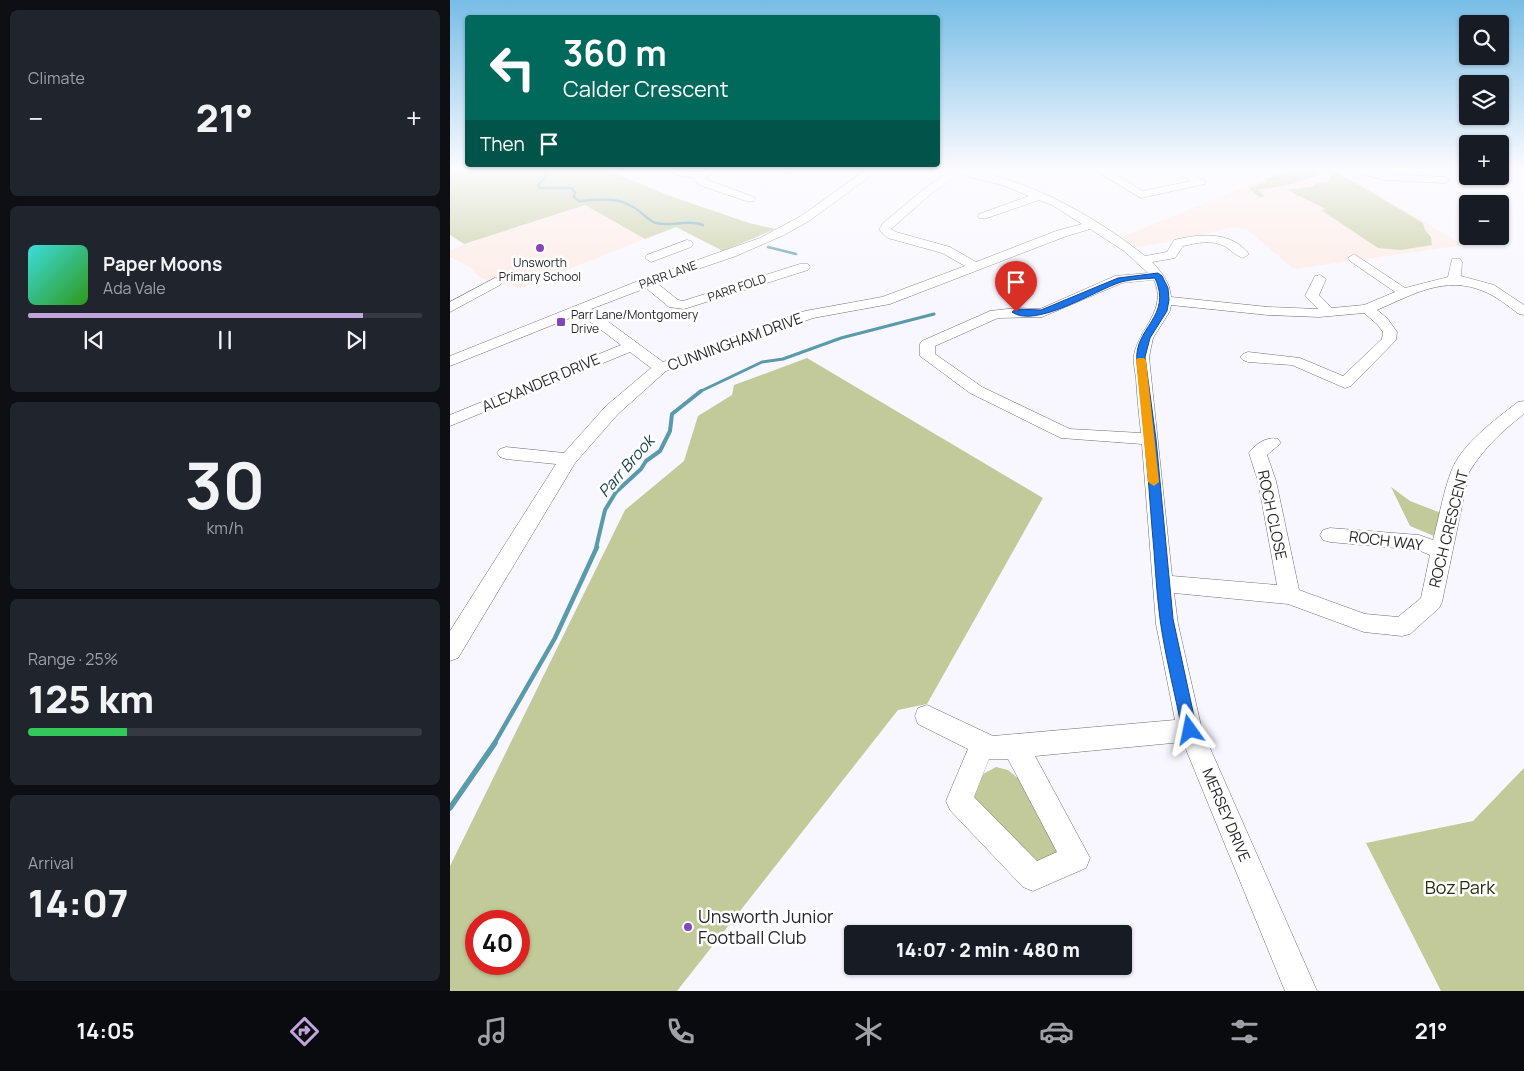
<!DOCTYPE html>
<meta charset="utf-8">
<style>
body{margin:0;font-family:Manrope,sans-serif;background:#20242c;color:#f1f3f6;height:100vh;display:flex;flex-direction:column;font-size:19px;white-space:nowrap}
*{box-sizing:border-box;margin:0}
p{font-size:16px;color:#9ea1a6}
.icon{flex:none;width:28px;height:28px;fill:none;stroke:currentColor;stroke-width:2;stroke-linecap:round;stroke-linejoin:round}
.map{position:relative;flex:1;overflow:hidden}
.drawer{display:flex;flex-direction:column;gap:10px;padding:10px;background:#0d0f14;width:450px}
.drawer>*{flex:none}
.hud{position:absolute;left:15px;top:15px;width:475px;height:152px;border-radius:5px;box-shadow:0 1px 4px #0004;background:#00695c;color:#fff;overflow:hidden}
.controls{position:absolute;left:1009px;top:15px;display:grid;gap:10px}
.controls a{display:grid;place-items:center;width:50px;height:50px;border-radius:5px;background:#171b24;box-shadow:0 1px 4px #0004;font-size:25px}
.speed{position:absolute;left:15px;top:910px;display:flex;gap:10px;font-size:25px;font-weight:700;text-align:center}
.speed>*{display:grid;place-content:center;width:65px;height:65px;border-radius:50%;background:#171b24;box-shadow:0 1px 4px #0004;line-height:1}
.speed .limit{border:8px solid #d22;background:#fff;color:#111}
.pin{position:absolute;display:grid;place-items:center;width:42px;height:42px;color:#fff;margin:-51px -21px;border-radius:50% 50% 50% 0;rotate:-45deg;box-shadow:0 0 5px #0007}
.pin .icon{rotate:45deg}
.me{position:absolute;width:55px;margin:-28px;rotate:348deg;stroke-linejoin:round;filter:drop-shadow(0 0 4px #0008)}
.turn{display:flex;align-items:center;gap:18px;height:105px;padding:0 15px;font-size:22px}
.turn .icon{width:65px;height:65px;stroke-width:2.5}
.turn b{display:block;font-size:35px;line-height:42px}
.then{display:flex;align-items:center;height:48px;padding:0 15px;background:#0003;gap:10px;font-size:19px}
.big{font-size:38px;font-weight:800;line-height:1.1}
.drawer .widget{flex:1;display:flex;flex-direction:column;justify-content:center;gap:8px;min-width:0;padding:0 18px;border-radius:8px;background:#20242c}
.drawer .dial{align-items:center;gap:0}
.dial b{font-size:65px;line-height:1}
.song{display:flex;align-items:center;gap:15px}
.cover{width:60px;height:60px;border-radius:8px;background:linear-gradient(135deg,hsl(180 70% 55%),hsl(110 70% 35%))}
.played{height:5px;border-radius:2px;background:linear-gradient(90deg,#c0a5dc 85%,#363941 85%)}
.keys{display:flex;justify-content:space-around;direction:ltr}
.heat{display:flex;justify-content:space-between;align-items:center;font-size:28px;direction:ltr}
.charge{height:8px;border-radius:4px;background:linear-gradient(90deg,#34c759 25%,#363941 0)}
.trip{position:absolute;left:394px;top:925px;width:288px;height:50px;border-radius:5px;background:#171b24;box-shadow:0 1px 4px #0004;font-weight:800;line-height:50px;text-align:center}
.dock{display:flex;height:80px;justify-content:space-around;align-items:center;background:#090b0e;color:#9ea1a6}
.dock .icon{width:35px;height:35px}
.dock .on{color:#c0a5dc}
.dock b{font-size:22px;color:#f1f3f6}
main{display:flex;flex:1;min-height:0}
.map>svg:first-child{display:block}
</style>
<main>
<section class="drawer">
<div class="widget"><p>Climate</p>
<div class="heat"><a>−</a><b class="big">21°</b><a>+</a></div>
</div>
<div class="widget">
<div class="song"><i class="cover"></i><div><b>Paper Moons</b><p>Ada Vale</p></div></div>
<div class="played"></div>
<div class="keys"><svg class="icon" aria-label="previous" viewBox="0 0 24 24"><path d="M18 5L8 12l10 7zM5 5v14"/></svg><svg class="icon" aria-label="pause" viewBox="0 0 24 24"><path d="M8 5v14M16 5v14"/></svg><svg class="icon" aria-label="next" viewBox="0 0 24 24"><path d="M6 5l10 7-10 7zM19 5v14"/></svg></div>
</div>
<div class="widget dial"><b>30</b><p>km/h</p></div>
<div class="widget"><p>Range · 25%</p><b class="big">125 km</b><div class="charge"></div></div>
<div class="widget"><p>Arrival</p><b class="big">14:07</b></div>
</section>
<div class="map">
<svg width="1074" height="991" viewBox="0 0 1074 991">
<rect width="100%" height="100%" fill="#f8f7ff"/>
<g fill="#feeae2">
<path d="M838,169L887,170L1013,245L844,269L796,229L784,227L723,241L687,247L672,237Z"/>
<path d="M135,205L195,239L71,288L36,280L27,275L22,268L0,257V251L14,244Z"/>
</g>
<g fill="#c1ca98" fill-rule="evenodd">
<path d="M0,169H154L220,196L299,223L325,229L273,251L226,227L195,239L135,205L14,244L0,235Z"/>
<path d="M842,169H865L870,175L842,184L808,190L815,196L810,198L799,188L809,185L807,184L817,183L815,180Z"/>
<path d="M872,169L885,171L973,223L975,230L981,237L982,245L951,250L928,248L871,210L876,209L837,190L865,186V184L879,181L881,175Z"/>
<path d="M357,358L593,498L477,704L448,710L227,991H0V866L175,510L234,461L248,416L282,395L284,385ZM26,921H69V964H26Z"/>
<path d="M941,487L960,501L991,513L984,536L960,526Z"/>
<path d="M546,767L558,770L570,780L610,850L606,858L584,868L520,797L533,774Z"/>
<path d="M1074,768V991H991L916,843L1023,821Z"/>
</g>
<g fill="none" stroke-linecap="round" stroke-linejoin="round">
<g stroke="#599aab" stroke-width="2.5">
<path d="M66,169H73"/>
<path d="M93,169L97,175L88,185L90,188H121L125,192L124,197L129,201C147,199 168,197 183,207C191,211 197,220 206,223C222,227 237,219 253,225"/>
<path d="M318,247L346,254"/>
</g>
<path stroke="#599aab" stroke-width="3" d="M249,392L312,362L333,359L391,338L484,314"/>
<path stroke="#599aab" stroke-width="4" d="M146,548L155,510L166,492L191,469L196,461L210,451L220,431L222,414L251,391"/>
<path stroke="#599aab" stroke-width="4.5" d="M44,744L105,638L147,547"/>
<path stroke="#599aab" stroke-width="5.5" d="M0,808L45,743"/>
<defs>
<g id="minor">
<path d="M214,169L243,172L272,169L256,177L255,179L304,197L305,199L304,201H296L249,185L245,180V178L228,175Z"/>
<path d="M328,169H342L343,171L338,174Z"/>
<path d="M417,169H430L359,221L334,235L286,256L207,283L228,300L233,301L350,264H358L360,267L358,270L234,309L219,307L196,288L141,309L213,362L355,311L432,297L515,266L492,253L438,238L429,230L433,223L473,190L499,172L495,169C563,169 644,215 695,256L717,252L724,240C750,234 780,230 799,254L793,258C786,256 782,251 776,247C762,239 747,243 733,246L725,258L702,262C712,273 720,282 721,297L818,307L868,309L855,296L865,276L870,275L876,279L869,295L882,308L914,305L945,292L900,261L898,258L904,254L955,288L998,277L1002,259H1010L1012,262L1011,276L1044,285L1074,305V315L1069,314C1058,306 1046,296 1033,291C995,275 962,295 927,310L937,318L947,332L946,340L901,386L895,388L842,365L798,362L793,360L790,357L793,354L798,352L850,358L893,376L932,339L933,332L927,324L914,313L869,317L818,315L721,305L720,311L703,338L699,357L722,576L827,585L808,481L799,453C805,444 817,436 828,439L831,443L817,455L826,481L849,590L915,614L948,617L971,598L980,555L968,550L880,542L873,540L870,535L873,530L880,528L969,535L983,540C989,518 993,493 1001,472C1011,444 1045,420 1068,402L1074,401V414C1052,431 1034,448 1019,472L992,602L989,608L960,634L952,636L914,632L838,604L724,593L728,624L752,730L867,991H835L733,742L585,756L640,858L636,868L583,891L573,887L500,810L496,801L518,749L468,724L465,716L468,708L477,705L543,736L725,720L706,624L692,444L611,438L520,393L470,356V344L472,341L540,311L566,308L590,309L665,276L698,273L674,251L640,229L614,237L440,304L363,318L216,371L168,414L125,463L8,658L0,661V631L106,464L56,459L50,457L47,453L50,449L56,447L114,453L156,406L201,368L180,352L0,426V415L171,345L130,314L0,366V356L193,279L310,238L351,216ZM509,174L552,185L579,196L529,214L527,216L529,218H537L589,200L602,205L632,224L606,231L526,262L500,247L446,232L441,229L481,194ZM704,280C718,310 689,328 684,355C683,362 685,371 686,378C687,397 689,415 691,433L620,429L532,387L485,354V346L548,318L592,317L672,283ZM539,759H558L607,852L587,861L524,797Z"/>
<path d="M643,169H656L693,191L741,181L722,169H735L756,182L755,184L691,198Z"/>
<path d="M890,169H913L935,174L995,177L1000,180L995,183L935,180Z"/>
<path d="M237,240L241,241L243,244L241,247L201,262L195,258L197,255Z"/>
<path d="M45,278L50,279L52,282L50,285L0,312V302Z"/>
</g>
</defs>
<use href="#minor" stroke="#6e6d78" stroke-width="1"/>
<use href="#minor" fill="#fff" fill-rule="evenodd"/>
</g>
<linearGradient id="sky" x2="0" y2="1"><stop stop-color="#77bde6"/><stop offset="0.55" stop-color="#fcfbff"/><stop offset="1" stop-color="#fcfbff" stop-opacity="0"/></linearGradient>
<rect width="1074" height="308" fill="url(#sky)"/>
<path fill="#1a73e8" stroke="#114b97" d="M708,273L712,276L718,288L719,300L717,311L700,338L695,357L706,439L723,619L747,730L745,735L740,737L734,735L732,730C725,693 715,656 710,619C706,589 705,558 702,528C698,473 693,417 687,362C683,328 723,317 705,278C694,279 681,279 671,282C646,290 585,329 562,312L566,309L591,310L668,278Z"/>
<path fill="#f59e0b" d="M688,358H694L696,360L709,482L704,486L698,482L686,360Z"/>
<g fill="#8346bc" stroke="#fff" stroke-width="2">
<circle cx="90" cy="248" r="5"/>
<rect x="106" y="317" width="10" height="10" rx="2.5"/>
<circle cx="238" cy="927" r="5"/>
</g>
<g text-anchor="middle" stroke-width="5" stroke-linejoin="round" paint-order="stroke">
<g font-size="12" fill="#27272b" stroke="#fff">
<text x="90" y="267">Unsworth<tspan x="90" dy="14">Primary School</tspan></text>
<text x="121" y="319" text-anchor="start">Parr Lane/Montgomery<tspan x="121" dy="14">Drive</tspan></text>
</g>
<g font-size="12" fill="#27272b" stroke="#fff">
<text transform="translate(218 275) rotate(-20)" y="4">PARR LANE</text>
<text transform="translate(287 288) rotate(-19)" y="4">PARR FOLD</text>
</g>
<g font-size="15" fill="#27272b" stroke="#fff">
<text transform="translate(285 342) rotate(-20)" y="5">CUNNINGHAM DRIVE</text>
<text transform="translate(91 383) rotate(-23)" y="5">ALEXANDER DRIVE</text>
<text transform="translate(822 515) rotate(78)" y="5">ROCH CLOSE</text>
<text transform="translate(999 529) rotate(-76)" y="5">ROCH CRESCENT</text>
<text transform="translate(936 541) rotate(7)" y="5">ROCH WAY</text>
<text transform="translate(776 815) rotate(67)" y="5">MERSEY DRIVE</text>
</g>
<g font-size="16" font-style="italic" fill="#143f49" stroke="#fff">
<text transform="translate(176 466) rotate(-49)" y="6">Parr Brook</text>
</g>
<g font-size="18" fill="#292d0e" stroke="#fff">
<text x="1010" y="894">Boz Park</text>
</g>
<g font-size="18" fill="#27272b" stroke="#fff" text-anchor="start">
<text x="248" y="923">Unsworth Junior<tspan x="248" dy="21">Football Club</tspan></text>
</g>
</g>
</svg>
<div class="controls">
<a><svg class="icon" aria-label="search" viewBox="0 0 24 24"><circle cx="10" cy="10" r="6"/><path d="M15 15l6 6"/></svg></a>
<a><svg class="icon" aria-label="layers" viewBox="0 0 24 24"><path d="M12 4l9 5-9 5-9-5zM3 14l9 5 9-5"/></svg></a>
<a>+</a>
<a>−</a>
</div>
<div class="speed"><div class="limit">40</div></div>
<div class="pin" style="left:566px;top:312px;background:#d93025"><svg class="icon" aria-label="arrive" viewBox="0 0 24 24"><path d="M6 21V4h12l-3 4 3 4H6"/></svg></div>
<svg class="me" style="left:740px;top:730px" viewBox="-20 -20 40 40"><path d="M0-17L14 15 0 8-14 15z" fill="#1a73e8" stroke="#fff" stroke-width="4"/></svg>
<div class="trip">14:07 · 2 min · 480 m</div>
<div class="hud">
<div class="turn"><svg class="icon" aria-label="left" viewBox="0 0 24 24"><path d="M17 20v-9H6M10 6l-5 5 5 5"/></svg><div><b>360 m</b>Calder Crescent</div></div>
<div class="then">Then<svg class="icon" aria-label="arrive" viewBox="0 0 24 24"><path d="M6 21V4h12l-3 4 3 4H6"/></svg></div>
</div>
</div>
</main>
<nav class="dock">
<b>14:05</b>
<svg class="icon on" aria-label="directions" viewBox="0 0 24 24"><path d="M12 3l9 9-9 9-9-9zM9 14v-3h6M13 9l2 2-2 2"/></svg>
<svg class="icon" aria-label="music" viewBox="0 0 24 24"><path d="M9 18V5l10-2v13"/><circle cx="6" cy="18" r="3"/><circle cx="16" cy="16" r="3"/></svg>
<svg class="icon" aria-label="phone" viewBox="0 0 24 24"><path d="M5 4h4l2 5-3 2q2 4 5 5l2-3 5 2v4C11 20 4 13 5 4z"/></svg>
<svg class="icon" aria-label="climate" viewBox="0 0 24 24"><path d="M12 3v18M4 7l16 10M4 17L20 7"/></svg>
<svg class="icon" aria-label="car" viewBox="0 0 24 24"><path d="M5 17H2v-5l4-1 3-4h7l3 4 3 1v5h-3M9 17h6M6 11h13"/><circle cx="7" cy="17" r="2"/><circle cx="17" cy="17" r="2"/></svg>
<svg class="icon" aria-label="filters" viewBox="0 0 24 24"><path d="M4 7h16M4 17h16"/><circle cx="9" cy="7" r="2"/><circle cx="15" cy="17" r="2"/></svg>
<b>21°</b>
</nav>
